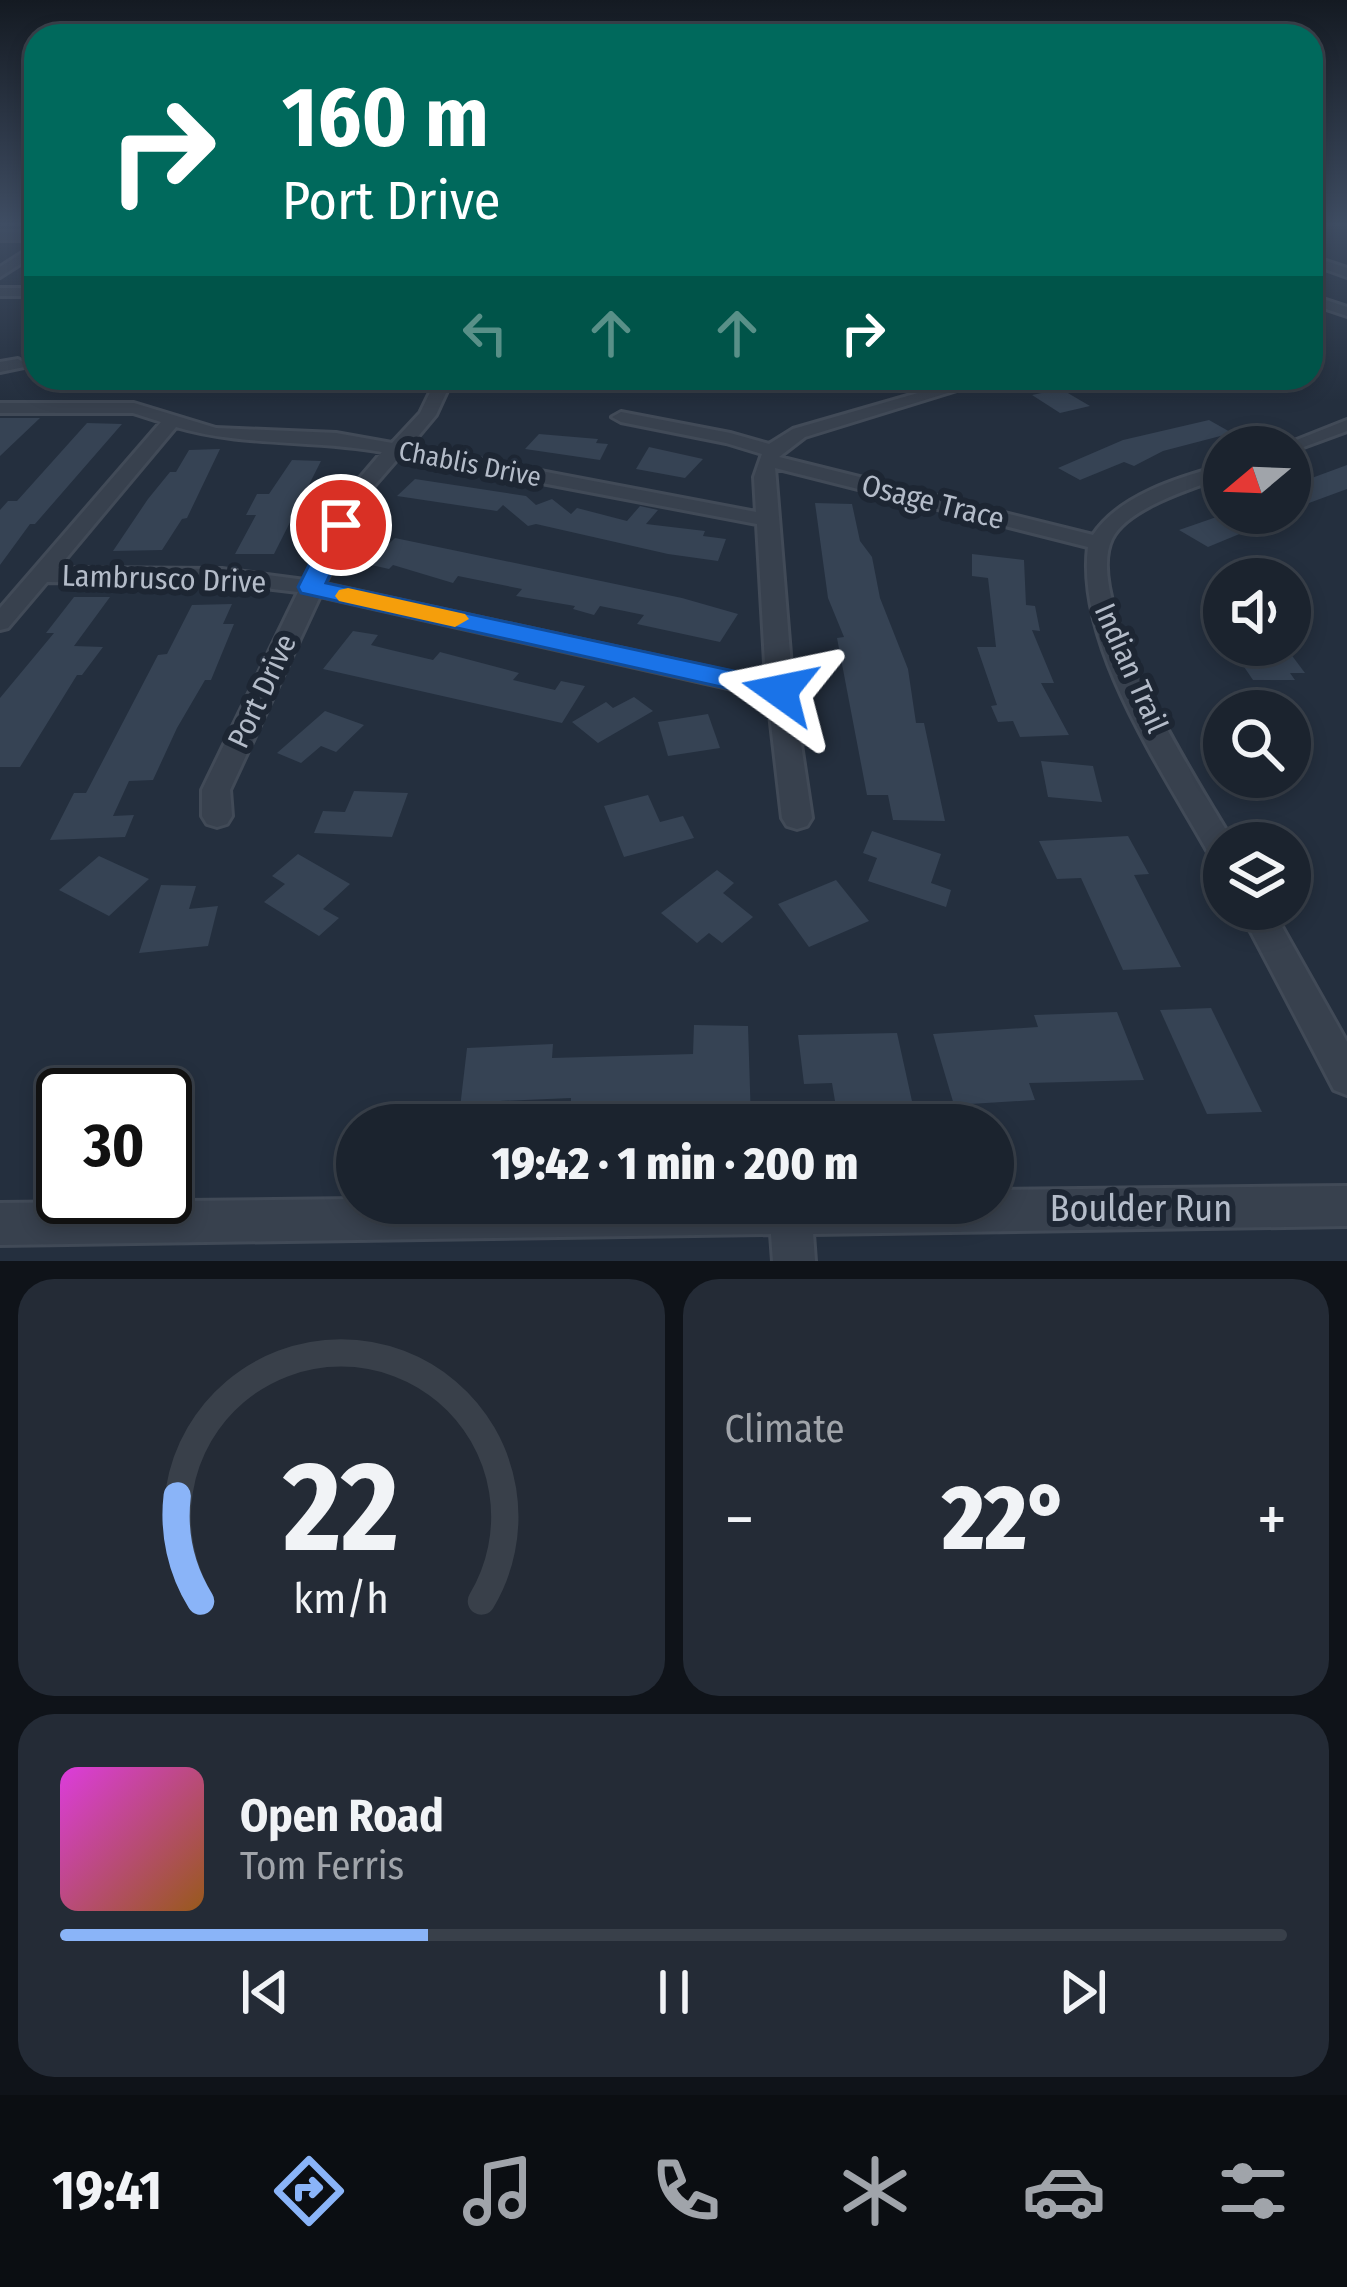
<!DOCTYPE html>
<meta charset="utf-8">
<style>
body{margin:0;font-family:"Fira Sans Condensed",sans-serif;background:#242b36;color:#f1f3f6;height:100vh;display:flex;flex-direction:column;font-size:45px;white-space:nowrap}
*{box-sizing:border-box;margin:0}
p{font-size:39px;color:#a0a4aa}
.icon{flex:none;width:66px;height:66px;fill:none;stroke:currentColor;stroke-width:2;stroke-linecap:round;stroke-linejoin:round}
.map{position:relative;height:1261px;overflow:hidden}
.details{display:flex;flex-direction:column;gap:18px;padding:18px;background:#0f1319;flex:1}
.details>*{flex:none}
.hud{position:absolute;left:24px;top:24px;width:1299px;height:366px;border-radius:36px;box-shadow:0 6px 18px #0003,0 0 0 3px #39404a;background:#00695c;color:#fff;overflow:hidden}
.needle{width:78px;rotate:251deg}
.tools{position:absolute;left:1203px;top:426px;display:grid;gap:24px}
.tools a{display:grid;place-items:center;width:108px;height:108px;border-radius:50%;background:#1b232e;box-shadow:0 6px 18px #0003,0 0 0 3px #39404a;font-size:60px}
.speed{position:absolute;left:36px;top:1068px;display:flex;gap:24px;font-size:60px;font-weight:700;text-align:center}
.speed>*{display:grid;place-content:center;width:156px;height:156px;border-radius:50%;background:#1b232e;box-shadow:0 6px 18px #0003,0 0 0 3px #39404a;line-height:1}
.speed .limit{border:6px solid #111;border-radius:18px;background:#fff;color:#111}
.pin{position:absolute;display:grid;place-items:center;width:102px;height:102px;color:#fff;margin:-51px;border:6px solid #fff;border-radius:50%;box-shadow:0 3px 12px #0007}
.me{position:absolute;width:132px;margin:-66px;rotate:282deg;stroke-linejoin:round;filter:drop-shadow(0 0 9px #0008)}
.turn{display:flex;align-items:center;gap:42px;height:252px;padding:0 60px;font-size:54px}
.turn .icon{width:156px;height:156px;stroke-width:2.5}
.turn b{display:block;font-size:84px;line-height:102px}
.lanes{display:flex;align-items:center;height:114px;padding:0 60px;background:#0003;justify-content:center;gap:60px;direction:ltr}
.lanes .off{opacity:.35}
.big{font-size:90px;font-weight:800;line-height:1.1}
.details .widget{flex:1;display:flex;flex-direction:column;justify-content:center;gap:18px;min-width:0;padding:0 42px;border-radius:36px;background:#242b36}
.details .dial{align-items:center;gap:0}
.dial svg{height:312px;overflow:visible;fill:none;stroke:#39404a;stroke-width:7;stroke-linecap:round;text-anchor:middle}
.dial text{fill:#f1f3f6;stroke:none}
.song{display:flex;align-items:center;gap:36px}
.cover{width:144px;height:144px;border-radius:18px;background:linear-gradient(135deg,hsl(300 70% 55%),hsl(30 70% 35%))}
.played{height:12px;border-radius:6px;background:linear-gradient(90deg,#8ab4f8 30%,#39404a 30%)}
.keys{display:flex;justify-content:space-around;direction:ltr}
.heat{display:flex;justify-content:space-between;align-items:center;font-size:66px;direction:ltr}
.details .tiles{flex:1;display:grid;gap:18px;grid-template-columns:1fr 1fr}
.widget:last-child{grid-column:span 2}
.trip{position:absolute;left:336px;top:1104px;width:678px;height:120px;border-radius:60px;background:#1b232e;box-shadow:0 6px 18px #0003,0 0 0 3px #39404a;font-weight:800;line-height:120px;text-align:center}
.menu{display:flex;height:192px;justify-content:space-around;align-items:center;background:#0b0e12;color:#a0a4aa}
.menu .icon{width:84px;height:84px}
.menu .on{color:#8ab4f8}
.menu b{font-size:54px;color:#f1f3f6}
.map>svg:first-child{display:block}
</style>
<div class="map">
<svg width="1347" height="1261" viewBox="0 0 1347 1261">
<rect width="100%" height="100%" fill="#242f3e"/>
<g fill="#364354">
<path d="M1061,389L1090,406L1060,413L1032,395Z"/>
<path d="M0,418H40L0,456Z"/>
<path d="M1209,420L1232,433L1163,451L1134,466L1124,462L1080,480L1058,468L1123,440Z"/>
<path d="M87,423L122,424L35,524H30L0,565V510L8,501H17Z"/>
<path d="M539,434L598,439L596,443L608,444L600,460L525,449Z"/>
<path d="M649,447L703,459L685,478L636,469Z"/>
<path d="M220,449L187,518L182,519L162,550L113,551L148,499L170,472H176L189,450Z"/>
<path d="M292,460L321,461L274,554H235L256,515H246L257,494H269Z"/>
<path d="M1347,465V489L1290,510V486Z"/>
<path d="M415,479L526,496L536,505L552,499L571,514L577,508L627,521L640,506L658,510L646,524L705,531L703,536L726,539L718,561L668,554L536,524L528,526L503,505L497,511L397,496Z"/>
<path d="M815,503L852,504L860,541L872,557L880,598L908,669L916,723H924L945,821L893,820L888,795H867L837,638L844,637L828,598Z"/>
<path d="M1228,513H1287L1288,514L1208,547L1179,530Z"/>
<path d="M395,538L682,598L738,614L720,642L637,624L644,615L600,606L594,615L573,609L575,606L516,596L522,589L458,576L453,583L393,565L389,569L367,564Z"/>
<path d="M972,554L1024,560L1026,605L1035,606L1040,631L1032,630L1054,683H1041L1069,735L1020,737L1013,721L998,722L991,706L997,705L977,647H996L988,578L972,576Z"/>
<path d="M74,597H110L74,646L103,647L82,675H77L20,767H0V698L54,633H46Z"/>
<path d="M232,604L223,624H234L211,680H205L177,728L153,780L129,781L113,816L134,815L125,837L50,840L74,793H86L158,655L167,654L192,605Z"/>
<path d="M353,631L378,635L371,645L391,650L433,660L440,652L519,673L513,680L555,690L561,681L585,686L562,723L323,669Z"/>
<path d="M1229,645H1284L1305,673H1290L1295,680H1253Z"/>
<path d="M634,697L653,711L598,743L572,722L606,702L613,708Z"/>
<path d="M325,711L364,725L336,752L321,746L301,763L277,753Z"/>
<path d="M708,714L720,748L668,756L658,722Z"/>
<path d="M1041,761L1093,766L1102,802L1048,797Z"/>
<path d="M354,791L408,793L392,837L314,833L323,811L345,812Z"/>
<path d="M648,795L660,822L683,816L694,838L624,857L604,806Z"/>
<path d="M872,831L941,854L931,883L951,890L946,907L868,881L877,858L863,853Z"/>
<path d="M1128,836L1149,874L1134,875L1181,967L1123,970L1081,878L1057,879L1039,841Z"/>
<path d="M298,854L350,884L323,909L339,918L319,936L264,902L285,884L272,876Z"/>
<path d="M99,856L149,879L109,916L59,890Z"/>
<path d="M717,870L734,883L723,893L753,917L722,943L709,933L697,943L661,913Z"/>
<path d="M836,880L869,921L809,947L778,904Z"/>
<path d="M161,885L196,886L189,909L218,906L208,946L139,953Z"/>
<path d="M1211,1008L1262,1112L1207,1114L1160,1010Z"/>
<path d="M1117,1012L1144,1080L1029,1083L1035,1100L954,1105L933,1034L1038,1027L1034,1015Z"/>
<path d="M694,1025L748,1026L751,1121L570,1124L571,1098L500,1101L498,1123L458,1125L467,1048L553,1044L552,1058L693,1054Z"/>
<path d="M897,1033L917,1124L839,1125L832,1083L804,1084L798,1035Z"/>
</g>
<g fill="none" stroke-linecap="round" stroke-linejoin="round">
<defs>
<g id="minor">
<rect x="0" y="232" width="36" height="8"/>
<path d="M36,244V254L0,277V267Z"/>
<path d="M1311,256L1347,268V277L1311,264Z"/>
<rect x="0" y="288" width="36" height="8"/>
<path d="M1311,295L1347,307V316L1311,304Z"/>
<path d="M18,359L26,364L24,367L0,372V362Z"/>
<path d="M437,378H453L436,415L410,446L756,512L754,477L762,454L726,443L621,422L612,417L621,412L730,433L769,444L793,429L970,378H996L805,437L779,457L1093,535C1119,495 1180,477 1224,465V477C1193,488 1127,508 1112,539C1081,602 1200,786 1234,843H1224V865L1213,861C1165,774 1076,648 1088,547L775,468L793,691L812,818L807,826L797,829L787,826L782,818L768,697L320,596L230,790L232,816L227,824L217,827L207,824L202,816V790L298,592L222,583L47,582L8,628L0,630V608L161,422L133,413H0V403H134L216,428L336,433L392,443L420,413ZM176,427C243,447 314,439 382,452L347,493L305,580L222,569L58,568ZM400,456L757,524L766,680L325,584L367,494Z"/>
<path d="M1347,420V431L1290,452V447H1279Z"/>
<path d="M1239,909H1272L1347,1042V1095L1334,1090Z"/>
<path d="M1347,1186V1226L813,1234L815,1261H773L771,1234L0,1245V1203L357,1199V1203H993V1190Z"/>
</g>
</defs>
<use href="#minor" stroke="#414a57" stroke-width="6"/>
<use href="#minor" fill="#38414e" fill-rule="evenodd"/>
</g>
<linearGradient id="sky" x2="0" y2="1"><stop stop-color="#141a22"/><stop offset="0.56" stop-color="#3f4d63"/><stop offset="1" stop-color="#3f4d63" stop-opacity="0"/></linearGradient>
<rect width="1347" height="401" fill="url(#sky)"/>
<path fill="#1a73e8" stroke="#114b97" stroke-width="3" d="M341,518L353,525L326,583L780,681L795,691L780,700L301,593L298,587L329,525Z"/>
<path fill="#f59e0b" d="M348,588L465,614L469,619L455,627L339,601L335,596L339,590Z"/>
<g text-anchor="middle" stroke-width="12" stroke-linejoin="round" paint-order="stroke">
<g font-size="27" fill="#b4bcc9" stroke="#1d2633">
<text transform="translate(470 464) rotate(11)" y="9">Chablis Drive</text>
</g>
<g font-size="30" fill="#b4bcc9" stroke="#1d2633">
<text transform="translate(933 502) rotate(14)" y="10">Osage Trace</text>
<text transform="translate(164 579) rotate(2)" y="10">Lambrusco Drive</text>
<text transform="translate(1131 668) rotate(66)" y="10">Indian Trail</text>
<text transform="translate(262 691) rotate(-65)" y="10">Port Drive</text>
</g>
<g font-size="36" fill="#b4bcc9" stroke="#1d2633">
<text x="1141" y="1221">Boulder Run</text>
</g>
</g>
</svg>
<div class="tools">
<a><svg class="needle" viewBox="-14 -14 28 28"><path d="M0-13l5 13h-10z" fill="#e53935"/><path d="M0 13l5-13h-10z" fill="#a0a4aa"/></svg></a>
<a><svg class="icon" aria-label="sound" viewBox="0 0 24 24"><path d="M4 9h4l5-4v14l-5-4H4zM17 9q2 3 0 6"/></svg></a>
<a><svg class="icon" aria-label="search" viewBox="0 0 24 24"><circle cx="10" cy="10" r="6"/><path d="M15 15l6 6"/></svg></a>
<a><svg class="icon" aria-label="layers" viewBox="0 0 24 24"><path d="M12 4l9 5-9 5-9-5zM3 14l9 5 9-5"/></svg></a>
</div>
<div class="speed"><div class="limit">30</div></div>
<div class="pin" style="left:341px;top:525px;background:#d93025"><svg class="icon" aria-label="arrive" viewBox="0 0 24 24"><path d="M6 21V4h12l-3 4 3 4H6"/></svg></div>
<svg class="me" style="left:780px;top:691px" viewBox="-20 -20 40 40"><path d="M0-17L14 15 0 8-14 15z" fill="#1a73e8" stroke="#fff" stroke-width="4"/></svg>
<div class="trip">19:42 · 1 min · 200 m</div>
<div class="hud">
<div class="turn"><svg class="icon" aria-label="right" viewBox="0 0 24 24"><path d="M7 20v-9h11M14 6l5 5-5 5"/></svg><div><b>160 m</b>Port Drive</div></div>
<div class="lanes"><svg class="icon off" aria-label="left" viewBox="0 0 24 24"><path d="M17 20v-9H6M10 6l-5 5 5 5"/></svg><svg class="icon off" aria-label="ahead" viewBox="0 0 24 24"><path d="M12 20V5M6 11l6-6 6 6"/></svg><svg class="icon off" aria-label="ahead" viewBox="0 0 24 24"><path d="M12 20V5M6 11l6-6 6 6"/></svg><svg class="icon" aria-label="right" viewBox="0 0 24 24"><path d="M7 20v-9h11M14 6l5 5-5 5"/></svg></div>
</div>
</div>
<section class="details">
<div class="tiles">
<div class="widget dial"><svg viewBox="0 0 100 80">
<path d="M14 69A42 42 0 1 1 86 69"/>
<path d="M14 69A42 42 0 0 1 8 42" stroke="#8ab4f8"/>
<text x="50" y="56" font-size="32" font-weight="700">22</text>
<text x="50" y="72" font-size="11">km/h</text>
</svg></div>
<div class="widget"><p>Climate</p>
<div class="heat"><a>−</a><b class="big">22°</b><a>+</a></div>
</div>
<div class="widget">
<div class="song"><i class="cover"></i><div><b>Open Road</b><p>Tom Ferris</p></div></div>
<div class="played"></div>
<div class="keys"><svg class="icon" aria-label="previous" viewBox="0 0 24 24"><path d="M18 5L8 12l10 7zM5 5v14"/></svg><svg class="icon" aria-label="pause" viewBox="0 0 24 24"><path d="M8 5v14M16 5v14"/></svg><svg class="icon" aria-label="next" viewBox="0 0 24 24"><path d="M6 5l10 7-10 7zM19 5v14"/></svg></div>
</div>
</div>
</section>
<nav class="menu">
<b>19:41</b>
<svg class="icon on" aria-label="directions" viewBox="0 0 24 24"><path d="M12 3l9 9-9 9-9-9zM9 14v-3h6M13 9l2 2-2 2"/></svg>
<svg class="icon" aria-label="music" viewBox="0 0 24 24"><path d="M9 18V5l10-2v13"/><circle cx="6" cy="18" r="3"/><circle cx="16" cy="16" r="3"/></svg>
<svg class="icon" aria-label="phone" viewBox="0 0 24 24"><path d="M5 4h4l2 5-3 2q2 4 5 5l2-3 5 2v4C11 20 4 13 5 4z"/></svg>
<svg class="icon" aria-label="climate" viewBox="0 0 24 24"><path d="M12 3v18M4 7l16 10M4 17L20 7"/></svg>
<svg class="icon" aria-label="car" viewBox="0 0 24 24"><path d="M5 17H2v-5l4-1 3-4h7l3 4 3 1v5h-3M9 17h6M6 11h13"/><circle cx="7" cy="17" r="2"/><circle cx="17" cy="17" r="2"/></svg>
<svg class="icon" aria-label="filters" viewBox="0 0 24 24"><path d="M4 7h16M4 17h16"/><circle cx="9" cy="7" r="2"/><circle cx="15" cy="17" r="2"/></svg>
</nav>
